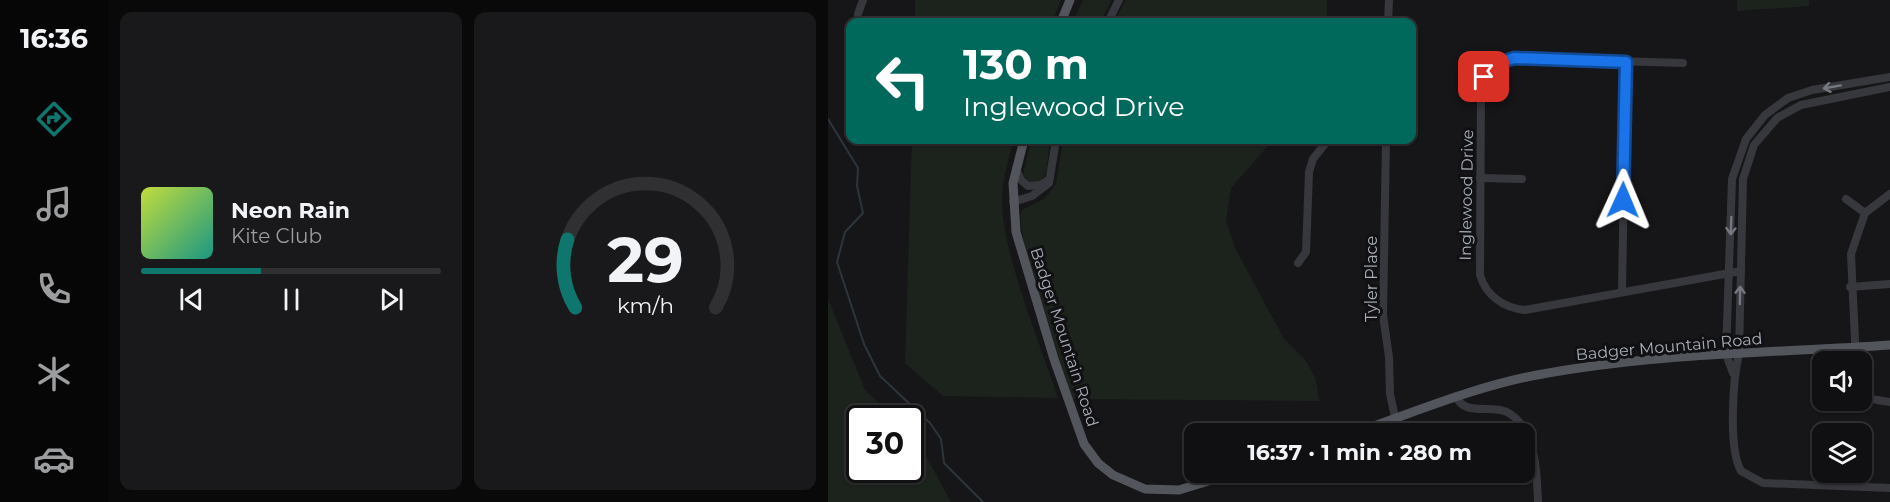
<!DOCTYPE html>
<meta charset="utf-8">
<style>
body{margin:0;font-family:Montserrat,sans-serif;background:#19191b;color:#f1f3f6;height:100vh;display:flex;flex-direction:column;font-size:22px;white-space:nowrap}
*{box-sizing:border-box;margin:0}
p{font-size:20px;color:#9c9d9f}
.icon{flex:none;width:33px;height:33px;fill:none;stroke:currentColor;stroke-width:2;stroke-linecap:round;stroke-linejoin:round}
.map{position:relative;flex:1;overflow:hidden}
.details{display:flex;flex-direction:column;gap:12px;padding:12px;background:#09090a;width:720px}
.details>*{flex:none}
.banner{position:absolute;left:18px;top:18px;width:570px;height:126px;border-radius:12px;box-shadow:0 2px 4px #0004,0 0 0 2px #303032;background:#00695c;color:#fff;overflow:hidden}
.tools{position:absolute;left:984px;top:351px;display:grid;gap:12px}
.tools a{display:grid;place-items:center;width:60px;height:60px;border-radius:12px;background:#101012;box-shadow:0 2px 4px #0004,0 0 0 2px #303032;font-size:30px}
.speed{position:absolute;left:18px;top:405px;display:flex;gap:12px;font-size:30px;font-weight:700;text-align:center}
.speed>*{display:grid;place-content:center;width:78px;height:78px;border-radius:50%;background:#101012;box-shadow:0 2px 4px #0004,0 0 0 2px #303032;line-height:1}
.speed .limit{border:3px solid #111;border-radius:9px;background:#fff;color:#111}
.pin{position:absolute;display:grid;place-items:center;width:51px;height:51px;color:#fff;margin:-26px;border-radius:12px;box-shadow:0 3px 9px #0006}
.me{position:absolute;width:66px;margin:-33px;rotate:1deg;stroke-linejoin:round;filter:drop-shadow(0 0 4px #0008)}
.turn{display:flex;align-items:center;gap:21px;height:126px;padding:0 18px;font-size:27px}
.turn .icon{width:78px;height:78px;stroke-width:2.5}
.turn b{display:block;font-size:42px;line-height:51px}
.details .card{flex:1;display:flex;flex-direction:column;justify-content:center;gap:9px;min-width:0;padding:0 21px;border-radius:12px;background:#19191b}
.details .dial{align-items:center;gap:0}
.dial svg{height:156px;overflow:visible;fill:none;stroke:#303032;stroke-width:7;stroke-linecap:round;text-anchor:middle}
.dial text{fill:#f1f3f6;stroke:none}
.song{display:flex;align-items:center;gap:18px}
.cover{width:72px;height:72px;border-radius:9px;background:linear-gradient(135deg,hsl(70 70% 55%),hsl(170 70% 35%))}
.played{height:6px;border-radius:3px;background:linear-gradient(90deg,#0f766e 40%,#303032 40%)}
.keys{display:flex;justify-content:space-around;direction:ltr}
.details .tiles{flex:1;display:grid;gap:12px;grid-template-columns:repeat(2,1fr)}
.trip{position:absolute;left:356px;top:423px;width:351px;height:60px;border-radius:12px;background:#101012;box-shadow:0 2px 4px #0004,0 0 0 2px #303032;font-weight:700;line-height:60px;text-align:center}
main{display:flex;flex:1;min-height:0}
.dock{display:flex;flex-direction:column;width:108px;justify-content:space-around;align-items:center;background:#060607;color:#9c9d9f}
.dock .icon{width:42px;height:42px}
.dock .current{color:#0f766e}
.dock b{font-size:27px;color:#f1f3f6}
.map>svg:first-child{display:block}
</style>
<main>
<nav class="dock">
<b>16:36</b>
<svg class="icon current" aria-label="directions" viewBox="0 0 24 24"><path d="M12 3l9 9-9 9-9-9zM9 14v-3h6M13 9l2 2-2 2"/></svg>
<svg class="icon" aria-label="music" viewBox="0 0 24 24"><path d="M9 18V5l10-2v13"/><circle cx="6" cy="18" r="3"/><circle cx="16" cy="16" r="3"/></svg>
<svg class="icon" aria-label="phone" viewBox="0 0 24 24"><path d="M5 4h4l2 5-3 2q2 4 5 5l2-3 5 2v4C11 20 4 13 5 4z"/></svg>
<svg class="icon" aria-label="climate" viewBox="0 0 24 24"><path d="M12 3v18M4 7l16 10M4 17L20 7"/></svg>
<svg class="icon" aria-label="car" viewBox="0 0 24 24"><path d="M5 17H2v-5l4-1 3-4h7l3 4 3 1v5h-3M9 17h6M6 11h13"/><circle cx="7" cy="17" r="2"/><circle cx="17" cy="17" r="2"/></svg>
</nav>
<section class="details">
<div class="tiles">
<div class="card">
<div class="song"><i class="cover"></i><div><b>Neon Rain</b><p>Kite Club</p></div></div>
<div class="played"></div>
<div class="keys"><svg class="icon" aria-label="previous" viewBox="0 0 24 24"><path d="M18 5L8 12l10 7zM5 5v14"/></svg><svg class="icon" aria-label="pause" viewBox="0 0 24 24"><path d="M8 5v14M16 5v14"/></svg><svg class="icon" aria-label="next" viewBox="0 0 24 24"><path d="M6 5l10 7-10 7zM19 5v14"/></svg></div>
</div>
<div class="card dial"><svg viewBox="0 0 100 80">
<path d="M14 69A42 42 0 1 1 86 69"/>
<path d="M14 69A42 42 0 0 1 10 34" stroke="#0f766e"/>
<text x="50" y="56" font-size="32" font-weight="700">29</text>
<text x="50" y="72" font-size="11">km/h</text>
</svg></div>
</div>
</section>
<div class="map">
<svg width="1062" height="502" viewBox="0 0 1062 502">
<rect width="100%" height="100%" fill="#161618"/>
<g fill="#1c231d">
<path d="M87,0H233L224,22H87Z"/>
<path d="M255,0H284L272,22H245Z"/>
<path d="M298,0H499V22H286Z"/>
<path d="M909,0H981V6L909,11Z"/>
<path d="M84,140H186C180,159 175,178 174,198C173,252 213,345 230,398L115,396L77,363Z"/>
<path d="M203,140H222L218,173L212,182L203,183L195,175Z"/>
<path d="M235,140H445L403,188L398,221L407,248L456,339L478,361L488,380L491,401L245,399C235,368 184,232 194,210L216,199L228,184Z"/>
<path d="M0,299L37,390L66,418H32V470H82L83,435L91,443L123,502H0Z"/>
</g>
<g fill="none" stroke-linecap="round" stroke-linejoin="round">
<path stroke="#2c353c" stroke-width="2" d="M0,119L30,168L29,186L35,213L17,232L9,262L36,344L52,376L102,423L113,439L116,463L155,502"/>
<g stroke="#37383d" stroke-width="8">
<path d="M30,14L35,0"/>
<path d="M280,22L291,0"/>
<path d="M560,22L561,0"/>
<path d="M855,63L686,58C669,61 658,69 653,86L652,275C658,296 676,308 697,310L913,271"/>
<path d="M1062,87L973,105L949,118L926,145L915,179L911,354C905,379 900,448 913,471L935,483L1062,488"/>
<path d="M558,140L555,315L561,357L562,394L567,417"/>
<path d="M188,169L193,180L200,186L213,185L220,180"/>
<path d="M652,178L694,179"/>
<path d="M1018,199L1037,213"/>
<path d="M185,202L204,196L221,183L228,140"/>
<path d="M470,263L478,252L481,172L485,159L500,140"/>
<path d="M1022,287L1062,284"/>
<path d="M794,291L798,62"/>
<path d="M1028,362L1023,254L1037,213L1062,194"/>
<path d="M905,373L898,354L904,179L918,139L937,115L960,98L984,90L1062,77"/>
<path d="M1034,387L1043,399L1062,402"/>
<path d="M628,396C636,417 663,404 679,412C708,427 709,474 710,502"/>
</g>
<g stroke="#53555c" stroke-width="9">
<path d="M233,22L242,0"/>
<path d="M196,140L185,183L188,232L226,359L256,444L270,463L285,475L317,489L351,490L410,472"/>
<path d="M523,434C585,413 645,387 709,375C825,353 944,353 1062,345"/>
</g>
</g>
<defs><path id="oneway-shaft" d="M-6 0H5M1.5-3L5.5 0L1.5 3" fill="none" stroke-width="1.6" stroke-linecap="round" stroke-linejoin="round" transform="scale(1.5)"/></defs>
<g stroke="#757881">
<use href="#oneway-shaft" transform="translate(1004 87) rotate(170)"/>
<use href="#oneway-shaft" transform="translate(903 226) rotate(92)"/>
<use href="#oneway-shaft" transform="translate(912 295) rotate(-89)"/>
</g>
<g fill="none" stroke-linecap="round" stroke-linejoin="round">
<defs>
<path id="route" d="M656,77L666,65L686,58L798,62L795,200"/>
</defs>
<use href="#route" stroke="#114b97" stroke-width="15"/>
<use href="#route" stroke="#1a73e8" stroke-width="10"/>
</g>
<g text-anchor="middle" stroke-width="6" stroke-linejoin="round" paint-order="stroke">
<g font-size="16" fill="#a8adb8" stroke="#111113">
<text transform="translate(638 195) rotate(-89)" y="6">Inglewood Drive</text>
<text transform="translate(543 279) rotate(-90)" y="6">Tyler Place</text>
<text transform="translate(237 337) rotate(72)" y="6">Badger Mountain Road</text>
<text transform="translate(841 346) rotate(-5)" y="6">Badger Mountain Road</text>
</g>
</g>
</svg>
<div class="tools">
<a><svg class="icon" aria-label="sound" viewBox="0 0 24 24"><path d="M4 9h4l5-4v14l-5-4H4zM17 9q2 3 0 6"/></svg></a>
<a><svg class="icon" aria-label="layers" viewBox="0 0 24 24"><path d="M12 4l9 5-9 5-9-5zM3 14l9 5 9-5"/></svg></a>
</div>
<div class="speed"><div class="limit">30</div></div>
<div class="pin" style="left:656px;top:77px;background:#d93025"><svg class="icon" aria-label="arrive" viewBox="0 0 24 24"><path d="M6 21V4h12l-3 4 3 4H6"/></svg></div>
<svg class="me" style="left:795px;top:200px" viewBox="-20 -20 40 40"><path d="M0-17L14 15 0 8-14 15z" fill="#1a73e8" stroke="#fff" stroke-width="4"/></svg>
<div class="trip">16:37 · 1 min · 280 m</div>
<div class="banner">
<div class="turn"><svg class="icon" aria-label="left" viewBox="0 0 24 24"><path d="M17 20v-9H6M10 6l-5 5 5 5"/></svg><div><b>130 m</b>Inglewood Drive</div></div>
</div>
</div>
</main>
